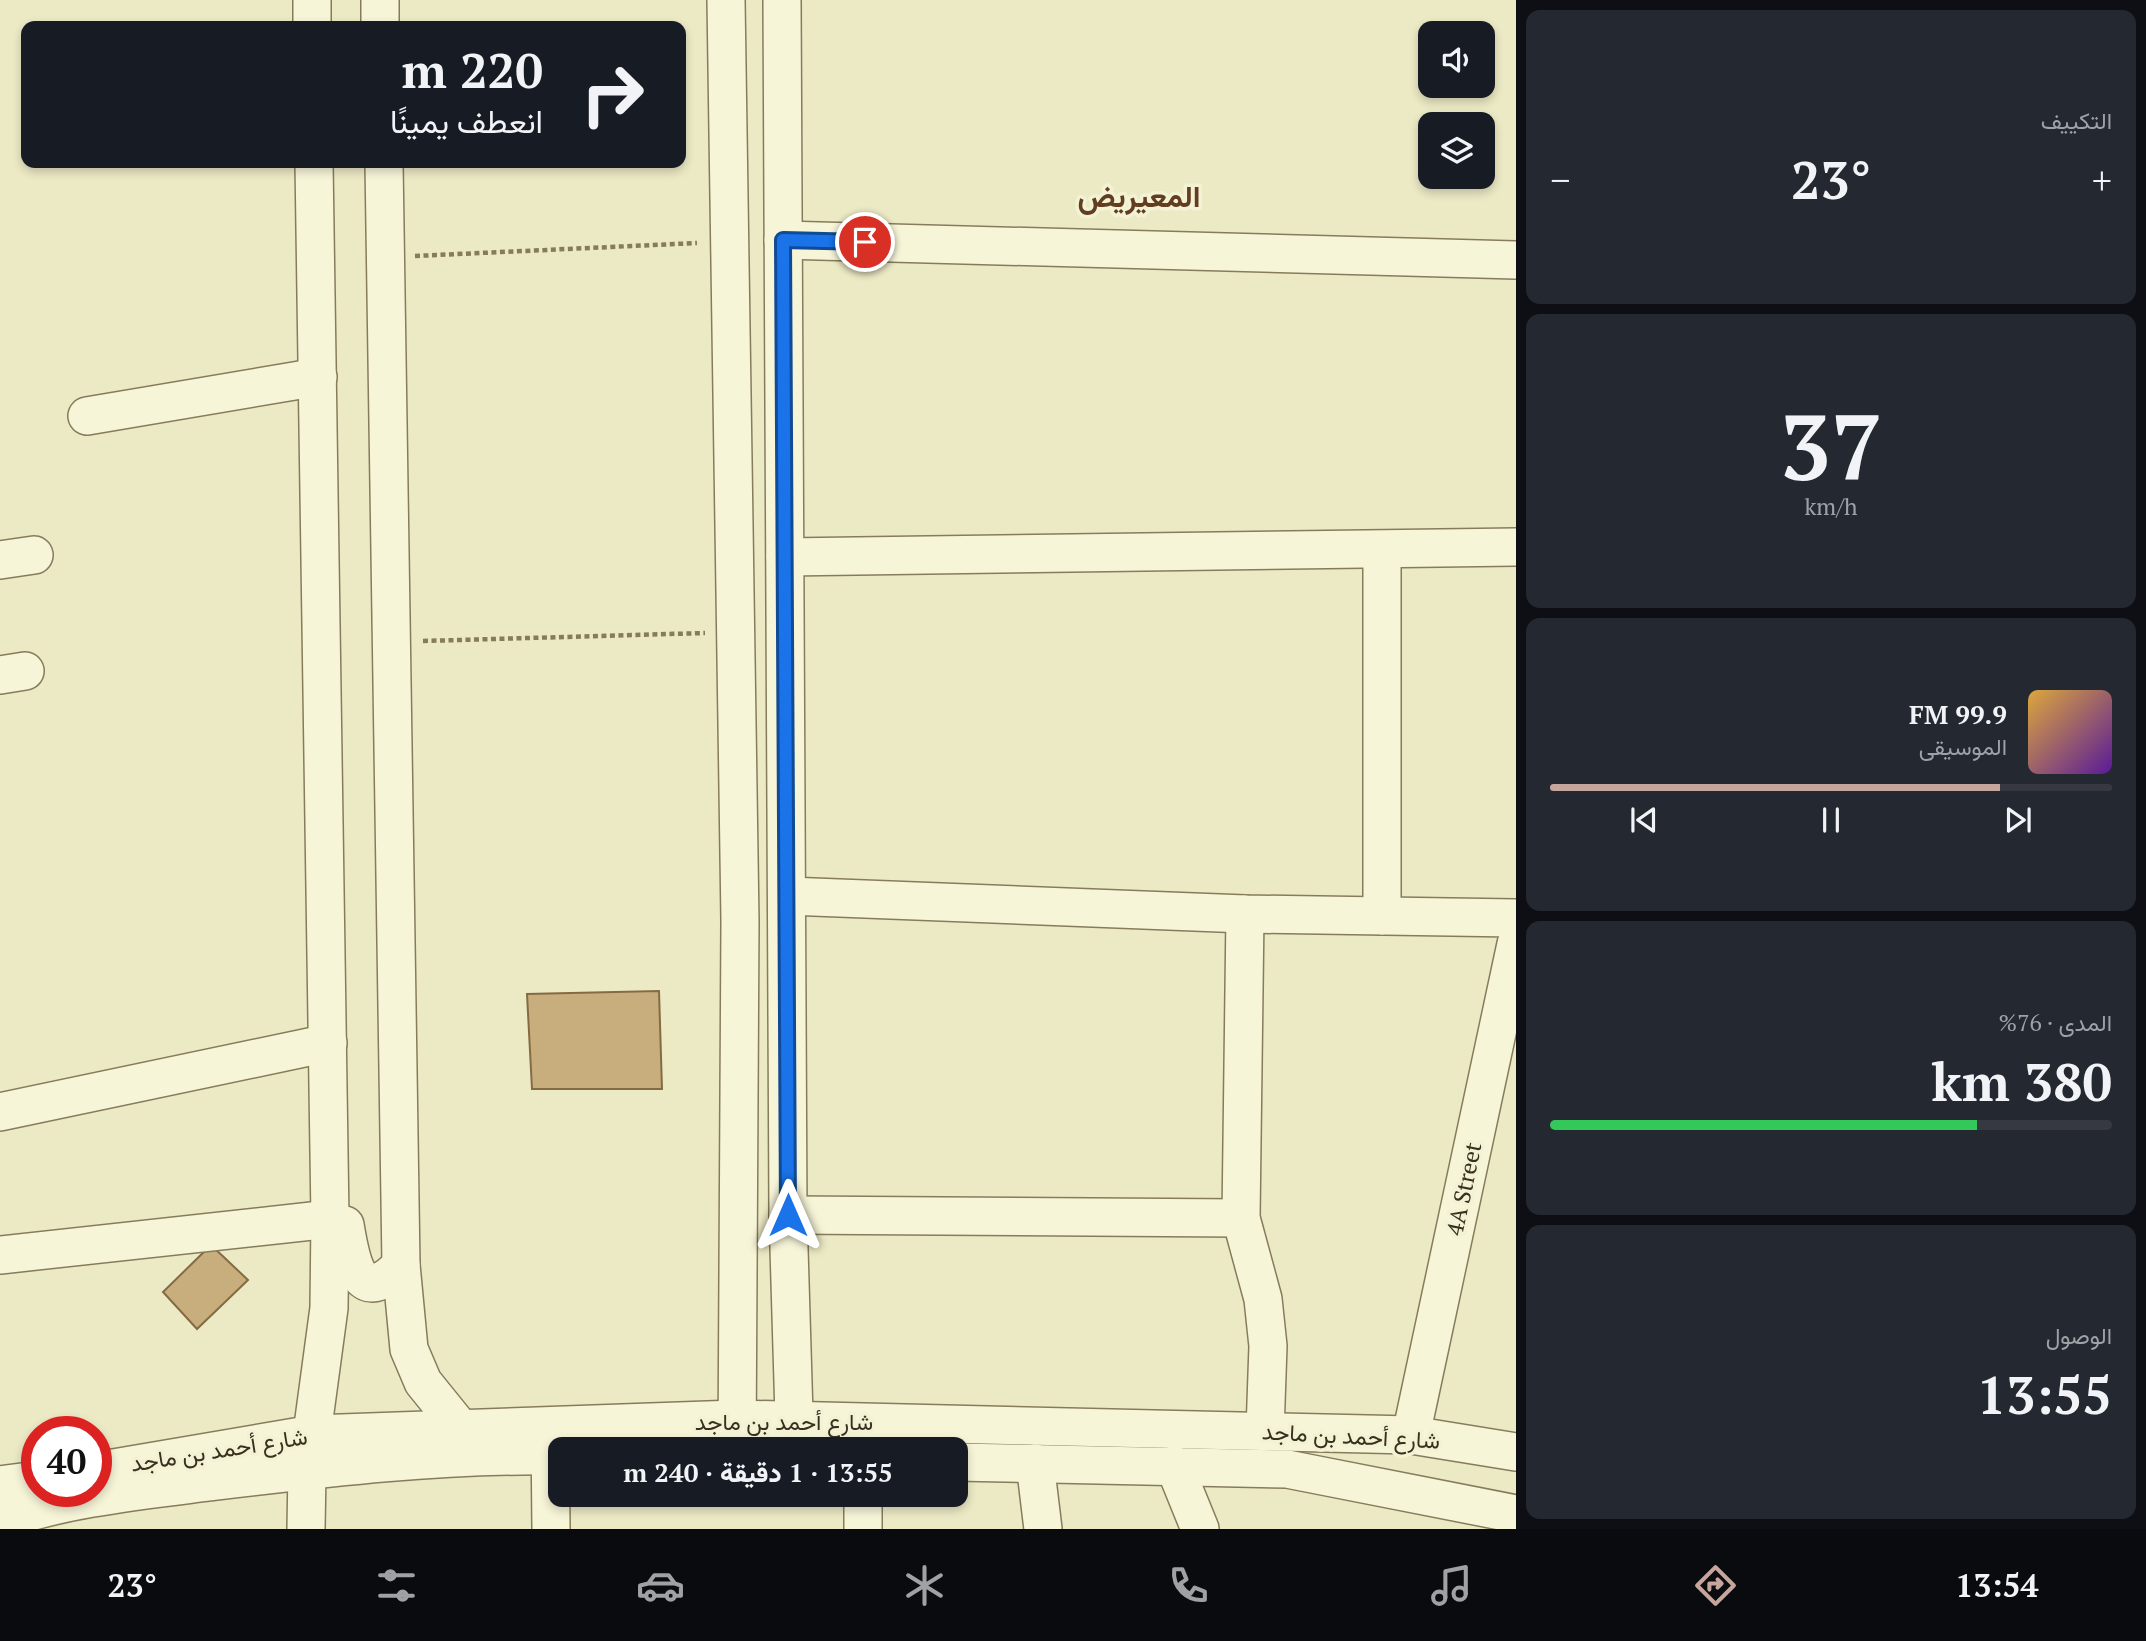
<!DOCTYPE html>
<html lang="ar">
<meta charset="utf-8">
<style>
body{margin:0;font-family:"PT Serif",Vazirmatn,serif;background:#242831;color:#f1f3f6;direction:rtl;height:100vh;display:flex;flex-direction:column;font-size:26px;white-space:nowrap}
*{box-sizing:border-box;margin:0}
p{font-size:23px;color:#9ea1a6}
.icon{flex:none;width:38px;height:38px;fill:none;stroke:currentColor;stroke-width:2;stroke-linecap:round;stroke-linejoin:round}
.map{position:relative;flex:1;overflow:hidden;direction:ltr}
.details{display:flex;flex-direction:column;gap:10px;padding:10px;background:#0d0f14;width:630px}
.details>*{flex:none}
.hud{position:absolute;left:21px;top:21px;width:665px;height:147px;border-radius:14px;box-shadow:0 4px 10px #0003;direction:rtl;background:#171b24;color:#f1f3f6;overflow:hidden}
.fabs{position:absolute;left:1418px;top:21px;display:grid;gap:14px}
.fabs a{display:grid;place-items:center;width:77px;height:77px;border-radius:14px;background:#171b24;box-shadow:0 4px 10px #0003;font-size:35px}
.speed{position:absolute;left:21px;top:1416px;display:flex;gap:14px;font-size:35px;font-weight:700;text-align:center}
.speed>*{display:grid;place-content:center;width:91px;height:91px;border-radius:50%;background:#171b24;box-shadow:0 4px 10px #0003;line-height:1}
.speed .limit{border:10px solid #d22;background:#fff;color:#111}
.pin{position:absolute;display:grid;place-items:center;width:60px;height:60px;color:#fff;margin:-30px;border:4px solid #fff;border-radius:50%;box-shadow:0 2px 7px #0007}
.me{position:absolute;width:77px;margin:-38px;rotate:0deg;stroke-linejoin:round;filter:drop-shadow(0 0 5px #0008)}
.turn{display:flex;align-items:center;gap:24px;height:147px;padding:0 28px;font-size:32px}
.turn .icon{width:91px;height:91px;stroke-width:2.5}
.turn b{display:block;font-size:49px;line-height:60px}
.big{font-size:52px;font-weight:800;line-height:1.1}
.details .tile{flex:1;display:flex;flex-direction:column;justify-content:center;gap:10px;min-width:0;padding:0 24px;border-radius:14px;background:#242831}
.details .dial{align-items:center;gap:0}
.dial b{font-size:91px;line-height:1}
.song{display:flex;align-items:center;gap:21px}
.cover{width:84px;height:84px;border-radius:10px;background:linear-gradient(135deg,hsl(40 70% 55%),hsl(270 70% 35%))}
.played{height:7px;border-radius:4px;background:linear-gradient(90deg,#c6a59d 80%,#363941 80%)}
.keys{display:flex;justify-content:space-around;direction:ltr}
.heat{display:flex;justify-content:space-between;align-items:center;font-size:38px;direction:ltr}
.charge{height:10px;border-radius:5px;background:linear-gradient(90deg,#34c759 76%,#363941 0)}
.trip{position:absolute;left:548px;top:1437px;width:420px;height:70px;border-radius:14px;background:#171b24;box-shadow:0 4px 10px #0003;font-weight:800;line-height:70px;text-align:center;direction:rtl}
.tabs{display:flex;height:112px;justify-content:space-around;align-items:center;background:#090b0e;color:#9ea1a6}
.tabs .icon{width:49px;height:49px}
.tabs .selected{color:#c6a59d}
.tabs b{font-size:32px;color:#f1f3f6}
main{display:flex;flex:1;min-height:0}
.map>svg:first-child{display:block}
</style>
<main>
<section class="details">
<div class="tile"><p>التكييف</p>
<div class="heat"><a>−</a><b class="big">23°</b><a>+</a></div>
</div>
<div class="tile dial"><b>37</b><p>km/h</p></div>
<div class="tile">
<div class="song"><i class="cover"></i><div><b>99.9 FM</b><p>الموسيقى</p></div></div>
<div class="played"></div>
<div class="keys"><svg class="icon" aria-label="previous" viewBox="0 0 24 24"><path d="M18 5L8 12l10 7zM5 5v14"/></svg><svg class="icon" aria-label="pause" viewBox="0 0 24 24"><path d="M8 5v14M16 5v14"/></svg><svg class="icon" aria-label="next" viewBox="0 0 24 24"><path d="M6 5l10 7-10 7zM19 5v14"/></svg></div>
</div>
<div class="tile"><p>المدى · 76%</p><b class="big">380 km</b><div class="charge"></div></div>
<div class="tile"><p>الوصول</p><b class="big">13:55</b></div>
</section>
<div class="map">
<svg width="1516" height="1529" viewBox="0 0 1516 1529">
<rect width="100%" height="100%" fill="#ece9c5"/>
<g fill="#c8ad7d" stroke="#846b43" stroke-width="2">
<path d="M659,991L662,1089H532L527,994Z"/>
<path d="M211,1245L248,1280L197,1329L163,1292Z"/>
</g>
<g fill="none" stroke-linecap="round" stroke-linejoin="round">
<defs>
<g id="minor">
<path d="M312,0V26"/>
<path d="M380,0V26"/>
<path d="M726,0L740,921L737,1449"/>
<path d="M782,0L788,1215L795,1449"/>
<path d="M384,163L401,1265L409,1349L423,1382L461,1429L474,1455"/>
<path d="M783,240L1516,260"/>
<path d="M87,416L318,377"/>
<path d="M785,557L1516,547"/>
<path d="M0,560L34,555"/>
<path d="M0,675L25,671"/>
<path d="M788,896L1245,914L1516,918"/>
<path d="M1245,914L1241,1218L1263,1299L1268,1346L1265,1431"/>
<path d="M1382,916V551"/>
<path d="M0,1112L328,1043"/>
<path d="M788,1215L1241,1218"/>
<path d="M345,1225C351,1260 358,1310 401,1265"/>
<path d="M0,1255L330,1219"/>
<path d="M550,1431L551,1529"/>
<path d="M1411,1435L1516,944"/>
<path d="M956,1462L1287,1469L1516,1514"/>
<path d="M1035,1463L1043,1529"/>
<path d="M1174,1465L1200,1529"/>
<path d="M96,1471L313,1434L736,1419L1411,1435L1516,1452"/>
<path d="M0,1485L37,1480"/>
<path d="M0,1522C58,1499 146,1490 209,1482C326,1468 442,1454 560,1456"/>
<path d="M306,1529L307,1471L329,1308L330,1219L314,163"/>
<path d="M863,1529V1494"/>
</g>
</defs>
<use href="#minor" stroke="#867c5c" stroke-width="40"/>
<g stroke="#867c5c" stroke-width="4.5" stroke-dasharray="5 3.5" stroke-linecap="butt">
<path d="M415,256L697,243"/>
<path d="M423,641L705,633"/>
</g>
<use href="#minor" stroke="#f7f5d8" stroke-width="37"/>
</g>
<g fill="none" stroke-linecap="round" stroke-linejoin="round">
<defs>
<path id="route" d="M788,1215L783,240L865,242"/>
</defs>
<use href="#route" stroke="#114b97" stroke-width="18"/>
<use href="#route" stroke="#1a73e8" stroke-width="12"/>
</g>
<g text-anchor="middle" stroke-width="7" stroke-linejoin="round" paint-order="stroke">
<g font-size="23" fill="#37301f" stroke="#f4f2d5">
<text transform="translate(1464 1189) rotate(-78)" y="8">4A Street</text>
<text x="784" y="1430">شارع أحمد بن ماجد</text>
<text transform="translate(1351 1436) rotate(3)" y="8">شارع أحمد بن ماجد</text>
<text transform="translate(219 1450) rotate(-9)" y="8">شارع أحمد بن ماجد</text>
</g>
<g font-size="30" font-weight="bold" fill="#613d21" stroke="#f4f2d5">
<text x="1139" y="207">المعيريض</text>
</g>
</g>
</svg>
<div class="fabs">
<a><svg class="icon" aria-label="sound" viewBox="0 0 24 24"><path d="M4 9h4l5-4v14l-5-4H4zM17 9q2 3 0 6"/></svg></a>
<a><svg class="icon" aria-label="layers" viewBox="0 0 24 24"><path d="M12 4l9 5-9 5-9-5zM3 14l9 5 9-5"/></svg></a>
</div>
<div class="speed"><div class="limit">40</div></div>
<div class="pin" style="left:865px;top:242px;background:#d93025"><svg class="icon" aria-label="arrive" viewBox="0 0 24 24"><path d="M6 21V4h12l-3 4 3 4H6"/></svg></div>
<svg class="me" style="left:788px;top:1215px" viewBox="-20 -20 40 40"><path d="M0-17L14 15 0 8-14 15z" fill="#1a73e8" stroke="#fff" stroke-width="4"/></svg>
<div class="trip">13:55 · 1 دقيقة · 240 m</div>
<div class="hud">
<div class="turn"><svg class="icon" aria-label="right" viewBox="0 0 24 24"><path d="M7 20v-9h11M14 6l5 5-5 5"/></svg><div><b>220 m</b>انعطف يمينًا</div></div>
</div>
</div>
</main>
<nav class="tabs">
<b>13:54</b>
<svg class="icon selected" aria-label="directions" viewBox="0 0 24 24"><path d="M12 3l9 9-9 9-9-9zM9 14v-3h6M13 9l2 2-2 2"/></svg>
<svg class="icon" aria-label="music" viewBox="0 0 24 24"><path d="M9 18V5l10-2v13"/><circle cx="6" cy="18" r="3"/><circle cx="16" cy="16" r="3"/></svg>
<svg class="icon" aria-label="phone" viewBox="0 0 24 24"><path d="M5 4h4l2 5-3 2q2 4 5 5l2-3 5 2v4C11 20 4 13 5 4z"/></svg>
<svg class="icon" aria-label="climate" viewBox="0 0 24 24"><path d="M12 3v18M4 7l16 10M4 17L20 7"/></svg>
<svg class="icon" aria-label="car" viewBox="0 0 24 24"><path d="M5 17H2v-5l4-1 3-4h7l3 4 3 1v5h-3M9 17h6M6 11h13"/><circle cx="7" cy="17" r="2"/><circle cx="17" cy="17" r="2"/></svg>
<svg class="icon" aria-label="filters" viewBox="0 0 24 24"><path d="M4 7h16M4 17h16"/><circle cx="9" cy="7" r="2"/><circle cx="15" cy="17" r="2"/></svg>
<b>23°</b>
</nav>
